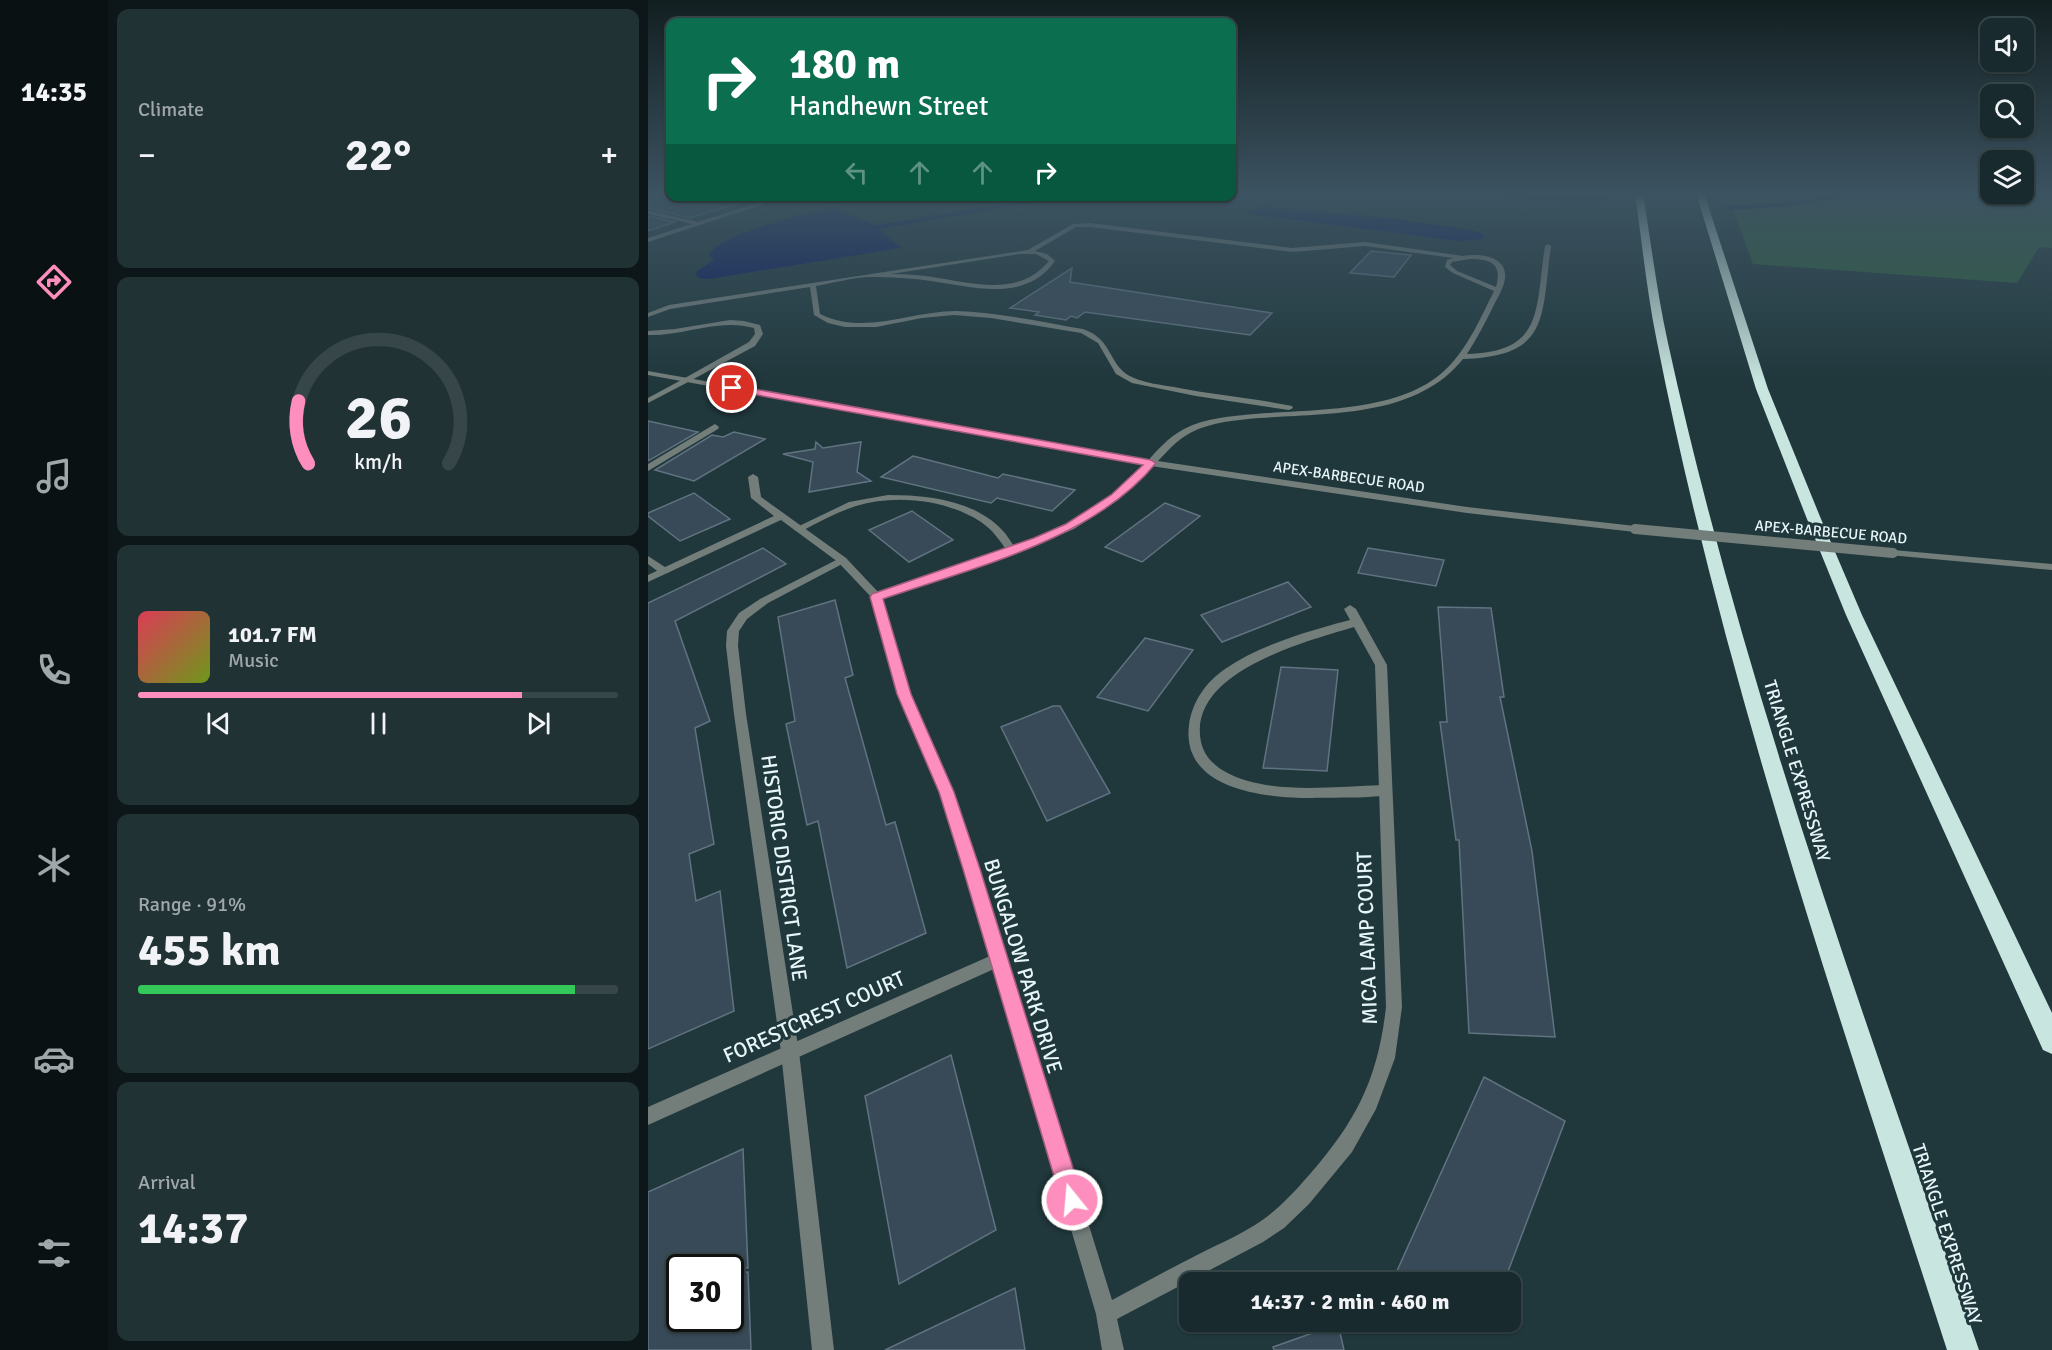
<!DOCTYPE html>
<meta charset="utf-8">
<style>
body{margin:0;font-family:Signika,sans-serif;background:#213235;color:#f1f3f6;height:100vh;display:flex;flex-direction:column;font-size:22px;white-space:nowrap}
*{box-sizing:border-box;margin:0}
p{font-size:20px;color:#9fa7aa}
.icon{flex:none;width:33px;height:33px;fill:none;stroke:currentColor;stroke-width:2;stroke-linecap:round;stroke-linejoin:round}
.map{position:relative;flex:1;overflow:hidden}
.sheet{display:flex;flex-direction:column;gap:9px;padding:9px;background:#0d1719;width:540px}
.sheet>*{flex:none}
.guide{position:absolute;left:18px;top:18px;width:570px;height:183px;border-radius:12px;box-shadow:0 2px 4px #0004,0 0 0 2px #364649;background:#0b6e4f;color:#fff;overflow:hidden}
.tools{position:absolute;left:1332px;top:18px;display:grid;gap:12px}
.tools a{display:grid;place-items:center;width:54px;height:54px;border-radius:12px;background:#182a2d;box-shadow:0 2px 4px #0004,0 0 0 2px #364649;font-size:30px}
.speed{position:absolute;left:18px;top:1254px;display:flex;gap:12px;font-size:30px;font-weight:700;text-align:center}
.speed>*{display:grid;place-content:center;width:78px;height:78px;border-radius:50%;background:#182a2d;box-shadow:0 2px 4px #0004,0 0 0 2px #364649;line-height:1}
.speed .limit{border:3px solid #111;border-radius:9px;background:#fff;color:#111}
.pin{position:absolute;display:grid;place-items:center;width:51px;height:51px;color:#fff;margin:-26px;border:3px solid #fff;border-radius:50%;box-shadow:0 2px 6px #0007}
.me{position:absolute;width:66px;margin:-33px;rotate:343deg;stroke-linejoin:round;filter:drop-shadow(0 0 4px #0008)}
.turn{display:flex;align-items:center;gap:21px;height:126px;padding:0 24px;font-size:27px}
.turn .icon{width:78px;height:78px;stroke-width:2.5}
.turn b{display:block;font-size:42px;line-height:51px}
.lanes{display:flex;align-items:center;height:57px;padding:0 24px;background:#0003;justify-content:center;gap:30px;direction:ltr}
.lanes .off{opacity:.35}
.big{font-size:45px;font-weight:700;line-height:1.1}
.sheet .card{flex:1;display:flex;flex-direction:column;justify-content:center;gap:9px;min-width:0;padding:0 21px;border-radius:12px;background:#213235}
.sheet .dial{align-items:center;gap:0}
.dial svg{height:156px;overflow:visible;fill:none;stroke:#364649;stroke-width:7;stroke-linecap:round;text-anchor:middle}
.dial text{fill:#f1f3f6;stroke:none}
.song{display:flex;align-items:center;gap:18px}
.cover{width:72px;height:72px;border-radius:9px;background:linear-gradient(135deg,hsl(350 70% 55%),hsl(80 70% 35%))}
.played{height:6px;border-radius:3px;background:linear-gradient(90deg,#fd8ebe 80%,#364649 80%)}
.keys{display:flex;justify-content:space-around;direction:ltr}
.heat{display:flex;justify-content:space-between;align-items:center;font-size:33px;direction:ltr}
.charge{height:9px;border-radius:4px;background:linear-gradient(90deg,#34c759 91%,#364649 0)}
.trip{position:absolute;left:531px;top:1272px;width:342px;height:60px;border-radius:12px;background:#182a2d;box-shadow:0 2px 4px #0004,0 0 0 2px #364649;font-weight:700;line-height:60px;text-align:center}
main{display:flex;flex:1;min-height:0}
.tab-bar{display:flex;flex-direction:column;width:108px;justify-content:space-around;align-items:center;background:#0a1112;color:#9fa7aa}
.tab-bar .icon{width:42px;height:42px}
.tab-bar .active{color:#fd8ebe}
.tab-bar b{font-size:27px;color:#f1f3f6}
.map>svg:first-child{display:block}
</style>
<main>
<nav class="tab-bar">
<b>14:35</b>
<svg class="icon active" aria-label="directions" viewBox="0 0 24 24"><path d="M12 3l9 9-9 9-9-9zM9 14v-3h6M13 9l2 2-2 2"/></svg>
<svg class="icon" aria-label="music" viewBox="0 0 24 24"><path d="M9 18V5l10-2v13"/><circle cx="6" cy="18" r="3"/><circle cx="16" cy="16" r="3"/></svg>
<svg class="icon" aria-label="phone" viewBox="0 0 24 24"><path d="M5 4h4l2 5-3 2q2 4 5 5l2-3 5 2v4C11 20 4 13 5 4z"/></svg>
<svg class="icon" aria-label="climate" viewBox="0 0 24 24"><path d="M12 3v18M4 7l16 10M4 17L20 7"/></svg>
<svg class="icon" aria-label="car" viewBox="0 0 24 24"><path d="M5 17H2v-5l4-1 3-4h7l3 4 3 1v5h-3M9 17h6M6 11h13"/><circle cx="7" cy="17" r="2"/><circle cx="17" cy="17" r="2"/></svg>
<svg class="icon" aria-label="filters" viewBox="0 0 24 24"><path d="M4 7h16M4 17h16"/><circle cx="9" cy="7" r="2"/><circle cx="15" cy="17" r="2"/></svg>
</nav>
<section class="sheet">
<div class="card"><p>Climate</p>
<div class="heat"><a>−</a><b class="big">22°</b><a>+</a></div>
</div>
<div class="card dial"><svg viewBox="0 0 100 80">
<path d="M14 69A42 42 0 1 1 86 69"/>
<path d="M14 69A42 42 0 0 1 9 37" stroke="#fd8ebe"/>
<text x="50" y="56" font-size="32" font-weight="700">26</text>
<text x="50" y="72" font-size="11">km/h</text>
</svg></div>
<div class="card">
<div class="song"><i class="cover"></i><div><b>101.7 FM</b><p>Music</p></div></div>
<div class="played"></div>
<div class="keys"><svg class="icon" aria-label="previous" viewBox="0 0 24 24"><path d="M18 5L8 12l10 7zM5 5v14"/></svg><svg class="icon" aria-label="pause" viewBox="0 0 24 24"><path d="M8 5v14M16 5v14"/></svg><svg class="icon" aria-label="next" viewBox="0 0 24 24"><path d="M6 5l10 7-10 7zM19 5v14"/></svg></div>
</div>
<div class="card"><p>Range · 91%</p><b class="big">455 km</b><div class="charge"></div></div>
<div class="card"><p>Arrival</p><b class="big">14:37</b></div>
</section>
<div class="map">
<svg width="1404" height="1350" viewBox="0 0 1404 1350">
<rect width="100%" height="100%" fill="#20383c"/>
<path fill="#2d5f3b" d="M1079,193H1404V248L1391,247L1369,283L1105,264Z"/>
<g fill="#09175f">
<path d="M184,207L231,227L233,231L253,248L61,279L51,278L48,275L49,271L66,260L61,255C73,232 157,215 184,207Z"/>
<path d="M617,207L748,219L823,230L832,232L836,236L835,239L812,241L600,214L601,211Z"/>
</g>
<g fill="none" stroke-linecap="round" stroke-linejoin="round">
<g stroke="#09175f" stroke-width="4">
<path d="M789,193L927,200L958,199"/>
<path d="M570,198L574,196"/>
<path d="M1081,208L1129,205L1217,193"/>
<path d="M225,231L231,227L412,196"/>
</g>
</g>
<g fill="#384a57" stroke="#607381" stroke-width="1.5">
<path d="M0,193H22V196H73L95,202L42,218L0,208Z"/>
<path d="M0,216L27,222L0,231Z"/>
<path d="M723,251L763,255L746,277L702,273Z"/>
<path d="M424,268L422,282L624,313L602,335L437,312L429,318L423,316L418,320L387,315L391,312L362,308Z"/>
<path d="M0,421L50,432L0,461Z"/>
<path d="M86,432L117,439L46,481L7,470L64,435L75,437Z"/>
<path d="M168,442L175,448L213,442L209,472L223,481L161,492L165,462L135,454L167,449Z"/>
<path d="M265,456L350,478L355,474L427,490L404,511L349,498L343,503L233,477Z"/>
<path d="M46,493L82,519L32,541L0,516V513Z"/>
<path d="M517,503L552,516L494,562L457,547Z"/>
<path d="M264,511L305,540L261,562L221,530Z"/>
<path d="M115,548L138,564L27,621L62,721L47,728L66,844L41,854L48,901L72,891L86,1011L0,1049V603Z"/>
<path d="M720,548L796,560L788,586L710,573Z"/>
<path d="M640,582L663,607L574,642L553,615Z"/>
<path d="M187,600L205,675L197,678L238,825L247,822L278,933L199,968L170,821L159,825L138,724L147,721L130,617Z"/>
<path d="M790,607L843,608L856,697H852L884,851L907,1037L821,1033L811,840H808L792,722H799Z"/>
<path d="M497,638L545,650L500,711L449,697Z"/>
<path d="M633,667L690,670L679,771L615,768Z"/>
<path d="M405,706H412L462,793L399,821L353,727Z"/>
<path d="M303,1055L348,1230L251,1284L217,1096Z"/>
<path d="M836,1077L917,1121L856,1282H744Z"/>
<path d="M95,1149L100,1268H32V1318H82V1273L100,1272L103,1350H0V1192Z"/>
<path d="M367,1288L377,1350H237Z"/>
<path d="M690,1324L696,1350H626L625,1347Z"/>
</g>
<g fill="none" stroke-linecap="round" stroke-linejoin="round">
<g fill="#737e7b" fill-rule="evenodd">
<path d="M442,223L644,248L717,242L815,256C832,253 860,256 857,279C855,290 848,300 844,309C836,325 828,340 819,354C897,352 887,309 897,246L900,244L903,246C893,317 903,356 815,359C768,418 679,413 611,418C588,420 564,422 544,432C528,440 518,453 506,465L503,466L498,463C509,450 521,437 536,429C557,418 583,416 607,414C664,409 751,413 796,371C819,350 832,319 846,291L805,273L797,267L799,260L805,258L717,246L644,252L442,227H428L387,251L399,254L407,261C377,303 326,287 283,281C264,278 242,277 223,277C205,277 186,283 168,286L172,314C216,336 262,311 308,311C350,312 393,322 435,329C467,340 459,367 486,378C498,383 513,385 526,387C565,395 605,398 644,406L645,408L641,410L548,396L484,383L468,374L450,343L433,333L343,318L306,315L274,318L228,327H197L180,323L166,315L162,287L22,309L0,317V313L21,305L380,250L425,224ZM371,254H388L401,261C372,296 328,284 290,278C274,275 258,274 243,274ZM821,259C842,259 855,263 848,287L809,271L802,265L804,262Z"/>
<path d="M82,320L96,321L112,325L115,334L107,346L40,382H37V378L101,342L107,334L106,328C71,318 36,336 0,335V331L27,329Z"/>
<path d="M67,424L71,427L70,429L0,471V464Z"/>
<path d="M240,495C279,495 327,500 355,531C360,536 364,544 369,550L368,552H360C352,541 345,530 333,522C298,499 247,494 208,506C189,512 171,522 154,531L150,532L145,529L201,502Z"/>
<path d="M0,556L20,569L21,571L20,573H12L0,564Z"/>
<path d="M194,557L198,558L199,560L198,562L120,603L99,619L91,631L90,646L98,714L151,1052L186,1350H164L133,1052L86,714L78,646L79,631L91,613L112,599Z"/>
<path d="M709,618L713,619L715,622L713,625C664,640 538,670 553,742C558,764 579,775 600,781C643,793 692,786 737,785L742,786L744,790L742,794C725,799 684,797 664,798C617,798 533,790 541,725C544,702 558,682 577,669C615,643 665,630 709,618Z"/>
</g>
<g fill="#737e7b" fill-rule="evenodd">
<path d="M131,196H140L0,242V238L44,224L0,214V210L50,222Z"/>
<path d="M37,378L44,380L0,403V398Z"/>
<path d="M503,460L508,463L506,465L470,500L426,529L394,543L235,599L262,694L305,792L331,869L464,1300C494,1284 523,1268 553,1253C573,1243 594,1234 613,1221C632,1208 647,1191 662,1174C709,1120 730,1078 738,1007L727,665L696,609L702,605L708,609L739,665L754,1007L747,1058L728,1109L704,1152L661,1204L636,1228L615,1242L469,1319L476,1350H454L448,1314L346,969L0,1125V1107L342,956L291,792L250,694L224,598L190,562L133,520L0,582V575L126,516L103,498L100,477L105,474L110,477L113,497L198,558L231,593L386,539L418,525L464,496L500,461Z"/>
</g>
<g fill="#737e7b" fill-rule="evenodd">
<path d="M0,371L503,460L819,507L987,526L992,529L987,532L819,513L503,466L0,375Z"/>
<path d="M1245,550L1404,564V570L1241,555L1240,553L1241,551Z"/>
</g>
<g fill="#c9e5df" fill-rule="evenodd">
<path d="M987,193H995C1003,243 1009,293 1020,343C1095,686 1217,1018 1331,1350H1299C1192,1017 1077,686 1009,342C999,293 994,243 987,193Z"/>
<path d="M1048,193H1056L1120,389L1173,519L1214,615L1404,1013V1054L1395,1050L1198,615L1159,519L1108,389Z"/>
</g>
<path stroke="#737e7b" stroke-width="10" d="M987,529L1245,553"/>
</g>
<linearGradient id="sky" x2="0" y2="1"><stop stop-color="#121f21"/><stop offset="0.51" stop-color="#3c5361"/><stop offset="1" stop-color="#3c5361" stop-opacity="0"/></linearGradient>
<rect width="1404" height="382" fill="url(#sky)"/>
<path fill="#fd8ebe" stroke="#a45c7c" stroke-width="1.5" d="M84,385L503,460L508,463C445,540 327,567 235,599L263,694L306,792L332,869L435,1200L432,1208L424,1211L416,1208L413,1200L315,869L291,792L249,694L222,597L224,594L386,538L418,524L463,495L495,465L81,390V386Z"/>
<g text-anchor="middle" stroke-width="6" stroke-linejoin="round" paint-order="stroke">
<g font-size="15" fill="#e7f6f8" stroke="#20383c">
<text transform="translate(701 477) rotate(8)" y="5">APEX-BARBECUE ROAD</text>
<text transform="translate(1183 532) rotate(5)" y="5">APEX-BARBECUE ROAD</text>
</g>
<g font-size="18" fill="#e7f6f8" stroke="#20383c">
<text transform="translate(1149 771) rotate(73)" y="6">TRIANGLE EXPRESSWAY</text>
<text transform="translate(1299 1234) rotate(72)" y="6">TRIANGLE EXPRESSWAY</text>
</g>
<g font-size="21" fill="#e7f6f8" stroke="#20383c">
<text transform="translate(136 868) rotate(82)" y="7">HISTORIC DISTRICT LANE</text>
<text transform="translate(719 938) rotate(-92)" y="7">MICA LAMP COURT</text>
<text transform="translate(375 966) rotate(73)" y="7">BUNGALOW PARK DRIVE</text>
<text transform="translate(166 1017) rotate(-24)" y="7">FORESTCREST COURT</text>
</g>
</g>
</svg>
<div class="tools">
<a><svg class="icon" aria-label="sound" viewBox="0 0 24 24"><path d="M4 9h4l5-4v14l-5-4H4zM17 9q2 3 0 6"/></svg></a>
<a><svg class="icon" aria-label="search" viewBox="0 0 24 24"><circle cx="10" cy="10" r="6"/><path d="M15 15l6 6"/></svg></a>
<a><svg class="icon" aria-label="layers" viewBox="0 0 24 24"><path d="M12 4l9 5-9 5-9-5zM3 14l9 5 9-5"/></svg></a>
</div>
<div class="speed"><div class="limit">30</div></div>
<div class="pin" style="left:84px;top:388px;background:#d93025"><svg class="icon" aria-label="arrive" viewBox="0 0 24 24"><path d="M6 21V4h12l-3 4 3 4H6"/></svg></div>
<svg class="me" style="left:424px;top:1200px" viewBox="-20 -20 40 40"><circle r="17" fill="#fd8ebe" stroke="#fff" stroke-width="3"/><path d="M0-11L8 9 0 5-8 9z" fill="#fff"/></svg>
<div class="trip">14:37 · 2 min · 460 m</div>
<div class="guide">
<div class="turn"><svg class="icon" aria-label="right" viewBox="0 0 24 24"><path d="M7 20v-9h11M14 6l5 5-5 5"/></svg><div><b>180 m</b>Handhewn Street</div></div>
<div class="lanes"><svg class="icon off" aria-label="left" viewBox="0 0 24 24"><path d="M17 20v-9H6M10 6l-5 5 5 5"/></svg><svg class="icon off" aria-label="ahead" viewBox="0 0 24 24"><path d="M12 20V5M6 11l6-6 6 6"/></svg><svg class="icon off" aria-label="ahead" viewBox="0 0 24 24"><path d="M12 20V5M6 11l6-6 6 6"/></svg><svg class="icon" aria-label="right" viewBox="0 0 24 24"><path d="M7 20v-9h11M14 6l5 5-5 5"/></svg></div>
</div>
</div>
</main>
